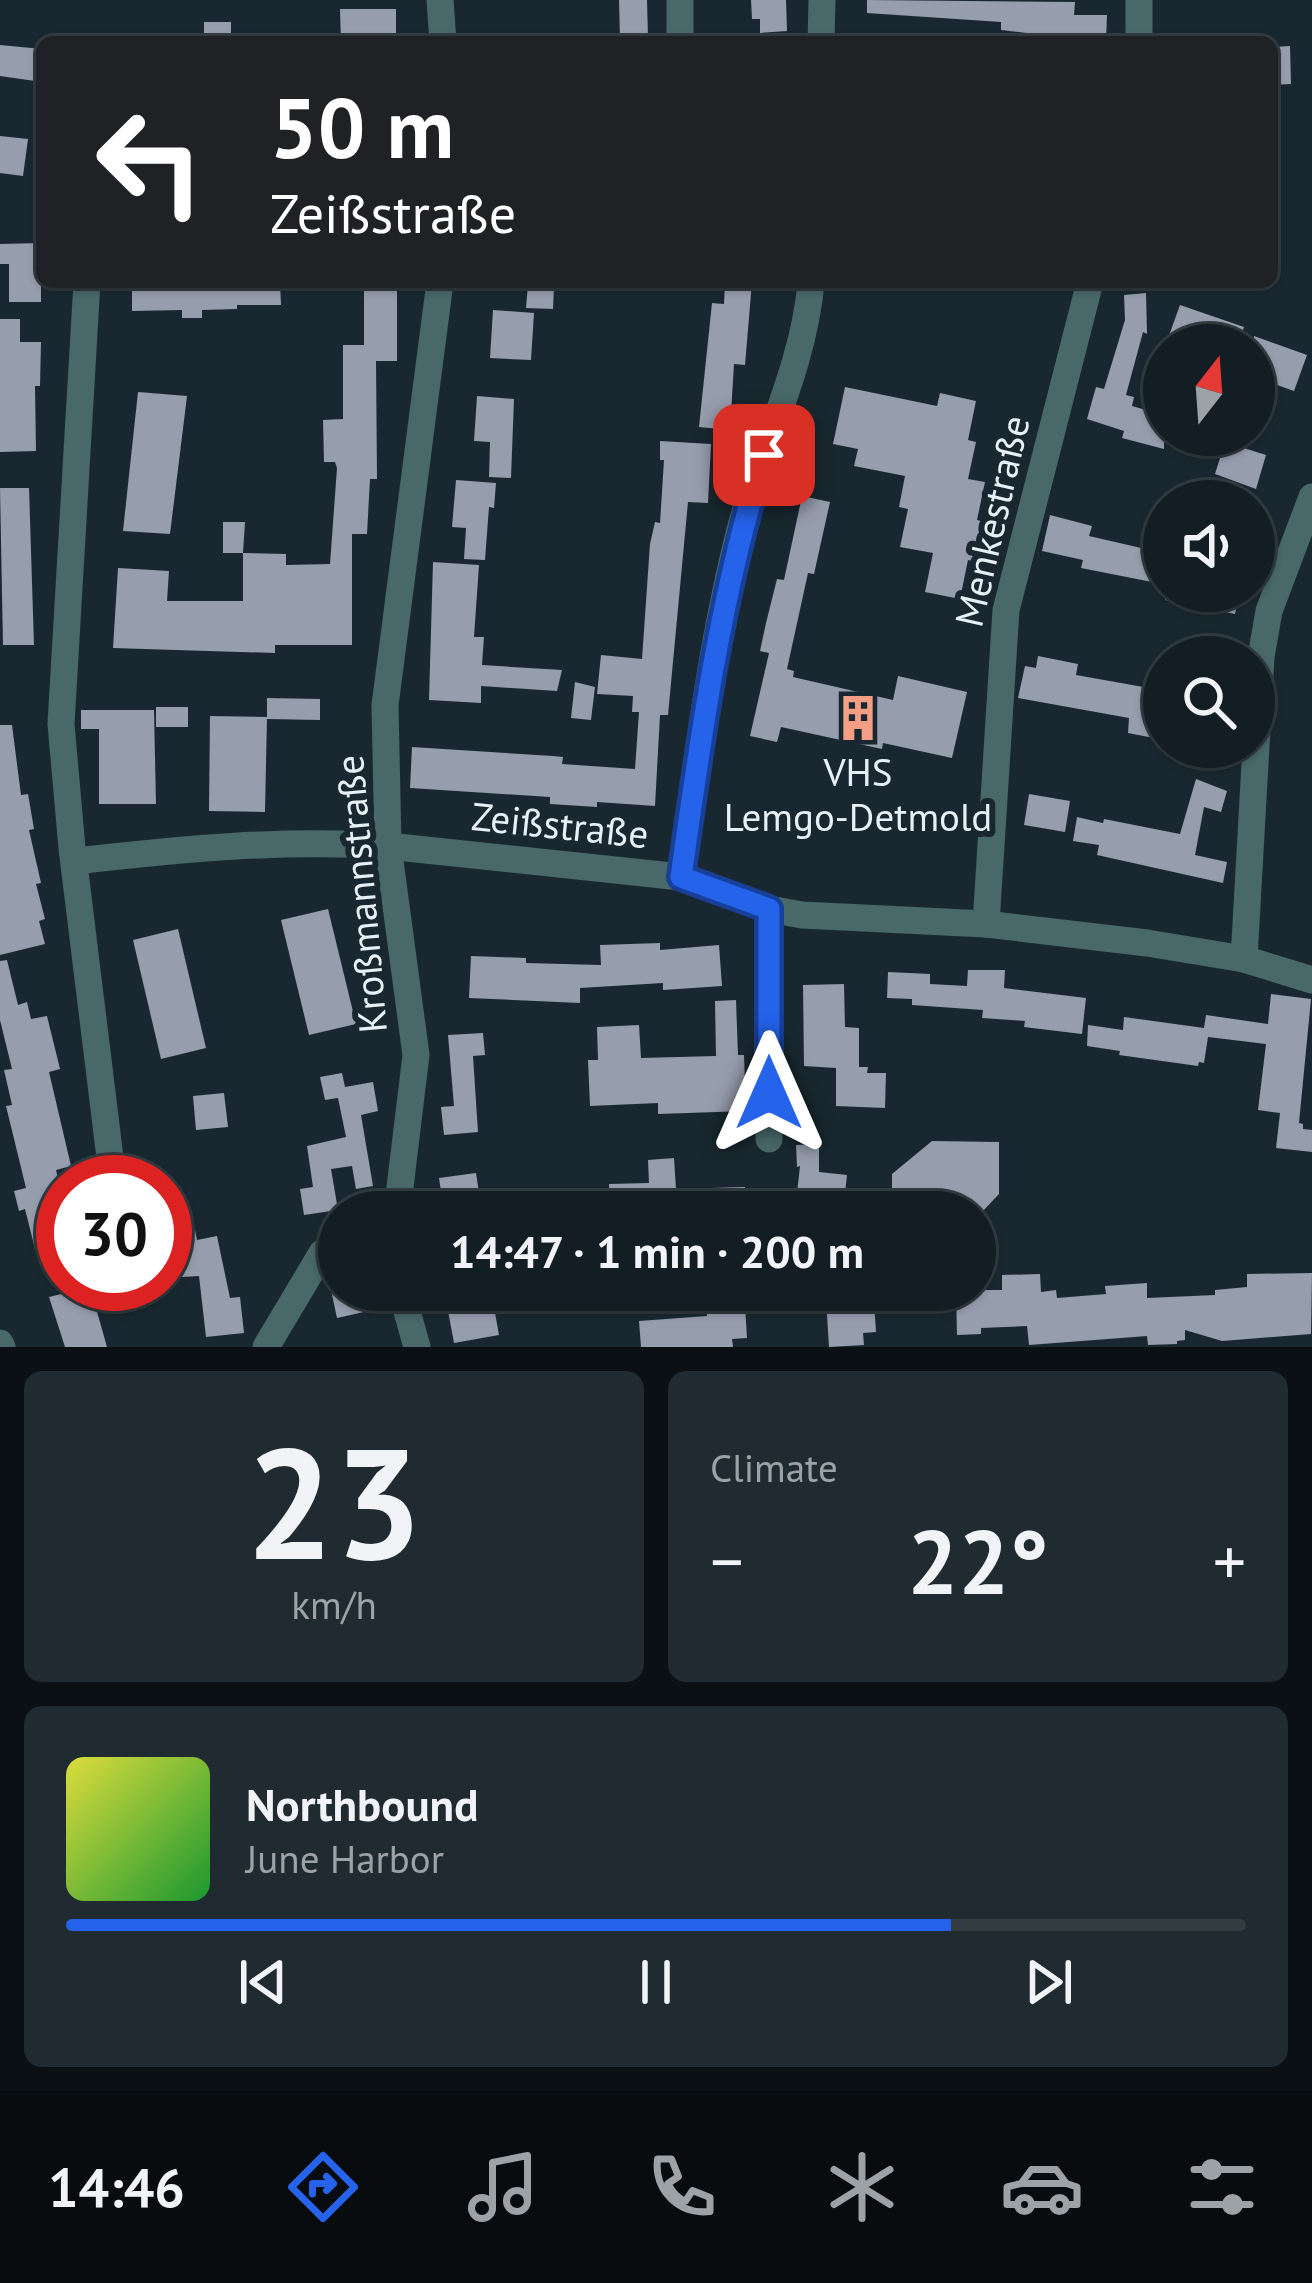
<!DOCTYPE html>
<meta charset="utf-8">
<style>
body{margin:0;font-family:"PT Sans",sans-serif;background:#202b31;color:#f1f3f6;height:100vh;display:flex;flex-direction:column;font-size:45px;white-space:nowrap}
*{box-sizing:border-box;margin:0}
p{font-size:39px;color:#9da2a6}
.icon{flex:none;width:66px;height:66px;fill:none;stroke:currentColor;stroke-width:2;stroke-linecap:round;stroke-linejoin:round}
.map{position:relative;height:1347px;overflow:hidden}
.sheet{display:flex;flex-direction:column;gap:24px;padding:24px;background:#0a1014;flex:1}
.sheet>*{flex:none}
.top-card{position:absolute;left:36px;top:36px;width:1242px;height:252px;border-radius:18px;box-shadow:0 3px 9px #0004,0 0 0 3px #323c41;background:#202124;color:#fff;overflow:hidden}
.needle{width:78px;rotate:17deg}
.buttons{position:absolute;left:1143px;top:324px;display:grid;gap:24px}
.buttons a{display:grid;place-items:center;width:132px;height:132px;border-radius:50%;background:#131e24;box-shadow:0 3px 9px #0004,0 0 0 3px #323c41;font-size:60px}
.speed{position:absolute;left:36px;top:1155px;display:flex;gap:24px;font-size:60px;font-weight:700;text-align:center}
.speed>*{display:grid;place-content:center;width:156px;height:156px;border-radius:50%;background:#131e24;box-shadow:0 3px 9px #0004,0 0 0 3px #323c41;line-height:1}
.speed .limit{border:18px solid #d22;background:#fff;color:#111}
.pin{position:absolute;display:grid;place-items:center;width:102px;height:102px;color:#fff;margin:-51px;border-radius:24px;box-shadow:0 6px 18px #0006}
.me{position:absolute;width:132px;margin:-66px;rotate:0deg;stroke-linejoin:round;filter:drop-shadow(0 0 9px #0008)}
.turn{display:flex;align-items:center;gap:42px;height:252px;padding:0 36px;font-size:54px}
.turn .icon{width:156px;height:156px;stroke-width:2.5}
.turn b{display:block;font-size:84px;line-height:102px}
.big{font-size:90px;font-weight:600;line-height:1.1}
.sheet .widget{flex:1;display:flex;flex-direction:column;justify-content:center;gap:18px;min-width:0;padding:0 42px;border-radius:18px;background:#202b31}
.sheet .dial{align-items:center;gap:0}
.dial b{font-size:156px;line-height:1}
.song{display:flex;align-items:center;gap:36px}
.cover{width:144px;height:144px;border-radius:18px;background:linear-gradient(135deg,hsl(60 70% 55%),hsl(130 70% 35%))}
.played{height:12px;border-radius:6px;background:linear-gradient(90deg,#2563eb 75%,#323c41 75%)}
.keys{display:flex;justify-content:space-around;direction:ltr}
.heat{display:flex;justify-content:space-between;align-items:center;font-size:66px;direction:ltr}
.sheet .tiles{flex:1;display:grid;gap:24px;grid-template-columns:1fr 1fr}
.widget:last-child{grid-column:span 2}
.trip{position:absolute;left:318px;top:1191px;width:678px;height:120px;border-radius:60px;background:#131e24;box-shadow:0 3px 9px #0004,0 0 0 3px #323c41;font-weight:600;line-height:120px;text-align:center}
.tabs{display:flex;height:192px;justify-content:space-around;align-items:center;background:#080c0e;color:#9da2a6}
.tabs .icon{width:84px;height:84px}
.tabs .selected{color:#2563eb}
.tabs b{font-size:54px;color:#f1f3f6}
.map>svg:first-child{display:block}
</style>
<div class="map">
<svg width="1312" height="1347" viewBox="0 0 1312 1347">
<rect width="100%" height="100%" fill="#192830"/>
<g fill="#969dad">
<path d="M619,0H647L648,38L620,39Z"/>
<path d="M751,0H786L787,31L760,33V19H752Z"/>
<path d="M867,0L1075,2L1074,15H1107L1106,42L1001,30V22L867,13Z"/>
<path d="M340,9H396V42H341Z"/>
<rect x="204" y="22" width="27" height="20"/>
<path d="M0,45L42,49V82L0,76Z"/>
<path d="M1290,46L1291,84L1272,85V47Z"/>
<path d="M0,136L28,139L23,176L0,173Z"/>
<path d="M41,243V302H9V264H0V244Z"/>
<path d="M132,282H175V288L280,282L281,305H237V309L202,310V318H182V310L132,311Z"/>
<path d="M364,282H397V361H376L377,479H370L367,534H352V645H275V653L113,648L118,568L169,571L167,601H243V553L286,554V565L330,564L337,468L335,462H324L323,420L343,419V345H364Z"/>
<path d="M725,282H752L745,365L734,364L730,430L699,427L712,303L724,304Z"/>
<path d="M528,284L554,286L553,309L526,308Z"/>
<path d="M1146,293L1147,334L1143,332L1126,395L1134,397L1132,406L1164,415V449L1122,438L1124,431L1087,419L1096,387L1104,389L1125,320L1124,295Z"/>
<path d="M1180,305L1244,327L1238,345H1179L1167,341Z"/>
<path d="M493,310L534,313L531,360L490,358Z"/>
<path d="M0,319H20V342H41L40,386H35L36,451L0,452Z"/>
<path d="M1254,336L1307,355L1294,391L1254,377Z"/>
<path d="M845,387L937,406L940,393L976,401L968,440L976,442L968,479L985,482L977,520L985,522L977,562L968,560L960,599L925,592L933,553L900,547L908,509L899,507L905,476L854,466L858,449L833,444Z"/>
<path d="M138,392L187,396L170,534L123,531Z"/>
<path d="M477,396L514,399L511,478L489,477L490,442L474,441Z"/>
<path d="M660,441L711,444L708,503L688,502L668,715H660L655,806L597,802V807L550,804V797L410,788L412,747L553,756L563,757L562,764L635,769L639,712H632L633,696L597,694L601,655L642,659L650,544L655,522L660,523L664,460H660Z"/>
<path d="M1225,442L1266,455L1256,489L1215,474Z"/>
<path d="M456,480L496,483L494,508L489,507L485,560L464,559L466,528L452,527Z"/>
<path d="M0,488H29L34,645H3Z"/>
<path d="M802,496L830,502L814,574L808,573L787,669L794,671L793,677L893,700L898,676L967,692L952,758L883,743L882,749L781,727L777,742L750,736L769,653L760,651L766,623L777,579L784,580Z"/>
<path d="M1050,515L1092,526L1089,536L1163,553L1157,583L1081,568L1083,560L1042,551Z"/>
<path d="M223,522H245L243,553H223Z"/>
<path d="M433,562L479,565L474,637H484L482,665L562,670L557,691L481,686V703L429,700Z"/>
<path d="M1166,591H1240L1235,614L1165,600Z"/>
<path d="M1038,656L1078,664L1076,675L1149,688L1150,707L1164,710V740L1128,733L1129,718L1018,698L1025,666L1036,668Z"/>
<path d="M575,682L595,687L591,720L571,718Z"/>
<path d="M267,698L320,699V720L267,719Z"/>
<rect x="156" y="707" width="32" height="20"/>
<path d="M81,710H154L156,804H99V729H81Z"/>
<path d="M210,716L267,717L265,812L209,811Z"/>
<path d="M0,725H12L21,795L28,794L34,829L29,830L41,883L36,884L45,919L39,921L45,944L0,955Z"/>
<path d="M1196,779L1227,791L1221,812L1204,807L1195,855L1227,862L1223,883L1097,855L1099,845L1073,841L1077,817L1103,823L1104,819L1180,834Z"/>
<path d="M1029,794L1070,801L1065,832L1024,825Z"/>
<path d="M328,909L356,1024L309,1035L281,920Z"/>
<path d="M178,929L206,1048L161,1059L133,940Z"/>
<path d="M660,943V950L719,945L722,986L663,990V983L580,988V1003L469,998L471,956L526,958V963L601,965L600,945Z"/>
<path d="M7,960L18,1005L27,1002L31,1019L47,1016L60,1069L49,1072L71,1166L56,1170L63,1198V1242L35,1249L25,1209L19,1211L14,1191L26,1188L6,1106L12,1105L4,1070L12,1069L0,1020V961Z"/>
<path d="M968,970H1005L1004,988L1086,998L1082,1034L1024,1027L1025,1021L982,1018L983,1010L912,1005V999L887,998L888,972L930,974V984L967,986Z"/>
<path d="M844,984L845,1027L859,1028V1067H868L867,1073H886L885,1108L836,1106V1068L804,1066L803,985Z"/>
<path d="M1271,994L1311,999L1299,1123L1303,1124V1129L1312,1130V1152L1276,1148L1280,1113L1258,1110L1266,1044L1208,1037L1204,1063L1199,1062L1198,1066L1119,1055L1120,1051L1087,1046L1088,1025L1123,1030L1124,1017L1204,1028L1206,1015L1268,1024Z"/>
<path d="M736,1000L738,1055H744L746,1111L658,1114V1103L590,1106L588,1060H598L597,1027L639,1025L641,1058L716,1056L715,1001Z"/>
<path d="M483,1033L485,1055L473,1056L478,1132L444,1135L441,1107L454,1106L448,1035Z"/>
<path d="M342,1073L345,1087L373,1082L378,1111L361,1115L373,1186L356,1189L352,1166L331,1169L338,1210L304,1215L300,1189L313,1187L307,1146L346,1137L338,1098L325,1100L320,1077Z"/>
<path d="M224,1093L228,1127L196,1130L193,1096Z"/>
<path d="M932,1141L999,1142V1194L982,1212H907L892,1197V1174Z"/>
<path d="M819,1144V1172L847,1175L843,1212H795L800,1166L797,1167L796,1145Z"/>
<path d="M674,1158L676,1189L745,1187L746,1212H610L609,1184L649,1183L648,1160Z"/>
<path d="M476,1173L481,1206L444,1212L439,1178Z"/>
<path d="M195,1230L197,1240L217,1236L230,1298L240,1297L244,1333L206,1337L199,1276L182,1277L175,1234Z"/>
<path d="M1312,1273L1311,1334L1222,1341L1185,1330V1340L1177,1341V1344L1148,1345L1147,1336L1029,1345L1027,1326L981,1328V1334L957,1335L956,1290H1002V1275L1040,1274L1041,1292L1056,1290L1057,1298L1106,1294L1105,1286L1147,1283V1298L1215,1295V1290L1247,1287V1274Z"/>
<path d="M90,1287L107,1347H65L49,1297Z"/>
<path d="M331,1290H368L373,1310L337,1318Z"/>
<path d="M439,1290H458L457,1309L439,1310Z"/>
<path d="M854,1297L855,1302L874,1301L876,1332L863,1333L864,1345L829,1347L826,1299Z"/>
<path d="M493,1302L499,1335L454,1343L448,1311Z"/>
<path d="M745,1306L747,1338L732,1339L733,1347H641L639,1321L707,1316L706,1309Z"/>
</g>
<g fill="none" stroke-linecap="round" stroke-linejoin="round">
<g stroke="#496869" stroke-width="27">
<path d="M440,0L443,42"/>
<path d="M680,0V42"/>
<path d="M1139,0V42"/>
<path d="M821,42L822,0"/>
<path d="M87,282L61,724L72,848L113,1182"/>
<path d="M76,861C180,849 283,839 388,846L681,877L769,909L802,915L986,924L1147,943L1244,959L1312,980"/>
<path d="M681,877C697,762 711,643 740,530C761,448 804,367 811,282"/>
<path d="M769,909V1139"/>
<path d="M986,924L1006,610L1090,282"/>
<path d="M1244,959L1261,657L1269,611L1312,497"/>
<path d="M397,1212L416,1055L388,846L385,705L440,282"/>
<path d="M401,1290L417,1347"/>
<path d="M0,1343L2,1347"/>
<path d="M266,1347L322,1253L339,1243"/>
</g>
</g>
<g fill="none" stroke-linecap="round" stroke-linejoin="round">
<defs>
<path id="route" d="M764,455C721,592 701,734 681,877L769,909V1093"/>
</defs>
<use href="#route" stroke="#184099" stroke-width="30"/>
<use href="#route" stroke="#2563eb" stroke-width="21"/>
</g>
<defs>
<symbol id="building-bare" viewBox="-9 -9 18 18"><path d="M-4-6H4V6H1V3H-1V6H-4ZM-2.5-4.3h1.7v1.8h-1.7ZM.8-4.3h1.7v1.8H.8ZM-2.5-1h1.7V.8h-1.7ZM.8-1h1.7V.8H.8Z" fill="#f49e86" stroke="#192830" stroke-width="2.5" paint-order="stroke"/></symbol>
</defs>
<g fill-rule="evenodd">
<use href="#building-bare" x="825" y="685" width="66" height="66"/>
</g>
<g text-anchor="middle" stroke-width="12" stroke-linejoin="round" paint-order="stroke">
<g font-size="39" fill="#e7f0f5" stroke="#192830">
<text transform="translate(992 521) rotate(-77)" y="14">Menkestraße</text>
<text transform="translate(560 825) rotate(6)" y="14">Zeißstraße</text>
<text transform="translate(361 894) rotate(-95)" y="14">Kroßmannstraße</text>
</g>
<g font-size="39" fill="#e7f0f5" stroke="#192830">
<text x="858" y="786">VHS<tspan x="858" dy="45">Lemgo-Detmold</tspan></text>
</g>
</g>
</svg>
<div class="buttons">
<a><svg class="needle" viewBox="-14 -14 28 28"><path d="M0-13l5 13h-10z" fill="#e53935"/><path d="M0 13l5-13h-10z" fill="#9da2a6"/></svg></a>
<a><svg class="icon" aria-label="sound" viewBox="0 0 24 24"><path d="M4 9h4l5-4v14l-5-4H4zM17 9q2 3 0 6"/></svg></a>
<a><svg class="icon" aria-label="search" viewBox="0 0 24 24"><circle cx="10" cy="10" r="6"/><path d="M15 15l6 6"/></svg></a>
</div>
<div class="speed"><div class="limit">30</div></div>
<div class="pin" style="left:764px;top:455px;background:#d93025"><svg class="icon" aria-label="arrive" viewBox="0 0 24 24"><path d="M6 21V4h12l-3 4 3 4H6"/></svg></div>
<svg class="me" style="left:769px;top:1093px" viewBox="-20 -20 40 40"><path d="M0-17L14 15 0 8-14 15z" fill="#2563eb" stroke="#fff" stroke-width="4"/></svg>
<div class="trip">14:47 · 1 min · 200 m</div>
<div class="top-card">
<div class="turn"><svg class="icon" aria-label="left" viewBox="0 0 24 24"><path d="M17 20v-9H6M10 6l-5 5 5 5"/></svg><div><b>50 m</b>Zeißstraße</div></div>
</div>
</div>
<section class="sheet">
<div class="tiles">
<div class="widget dial"><b>23</b><p>km/h</p></div>
<div class="widget"><p>Climate</p>
<div class="heat"><a>−</a><b class="big">22°</b><a>+</a></div>
</div>
<div class="widget">
<div class="song"><i class="cover"></i><div><b>Northbound</b><p>June Harbor</p></div></div>
<div class="played"></div>
<div class="keys"><svg class="icon" aria-label="previous" viewBox="0 0 24 24"><path d="M18 5L8 12l10 7zM5 5v14"/></svg><svg class="icon" aria-label="pause" viewBox="0 0 24 24"><path d="M8 5v14M16 5v14"/></svg><svg class="icon" aria-label="next" viewBox="0 0 24 24"><path d="M6 5l10 7-10 7zM19 5v14"/></svg></div>
</div>
</div>
</section>
<nav class="tabs">
<b>14:46</b>
<svg class="icon selected" aria-label="directions" viewBox="0 0 24 24"><path d="M12 3l9 9-9 9-9-9zM9 14v-3h6M13 9l2 2-2 2"/></svg>
<svg class="icon" aria-label="music" viewBox="0 0 24 24"><path d="M9 18V5l10-2v13"/><circle cx="6" cy="18" r="3"/><circle cx="16" cy="16" r="3"/></svg>
<svg class="icon" aria-label="phone" viewBox="0 0 24 24"><path d="M5 4h4l2 5-3 2q2 4 5 5l2-3 5 2v4C11 20 4 13 5 4z"/></svg>
<svg class="icon" aria-label="climate" viewBox="0 0 24 24"><path d="M12 3v18M4 7l16 10M4 17L20 7"/></svg>
<svg class="icon" aria-label="car" viewBox="0 0 24 24"><path d="M5 17H2v-5l4-1 3-4h7l3 4 3 1v5h-3M9 17h6M6 11h13"/><circle cx="7" cy="17" r="2"/><circle cx="17" cy="17" r="2"/></svg>
<svg class="icon" aria-label="filters" viewBox="0 0 24 24"><path d="M4 7h16M4 17h16"/><circle cx="9" cy="7" r="2"/><circle cx="15" cy="17" r="2"/></svg>
</nav>
